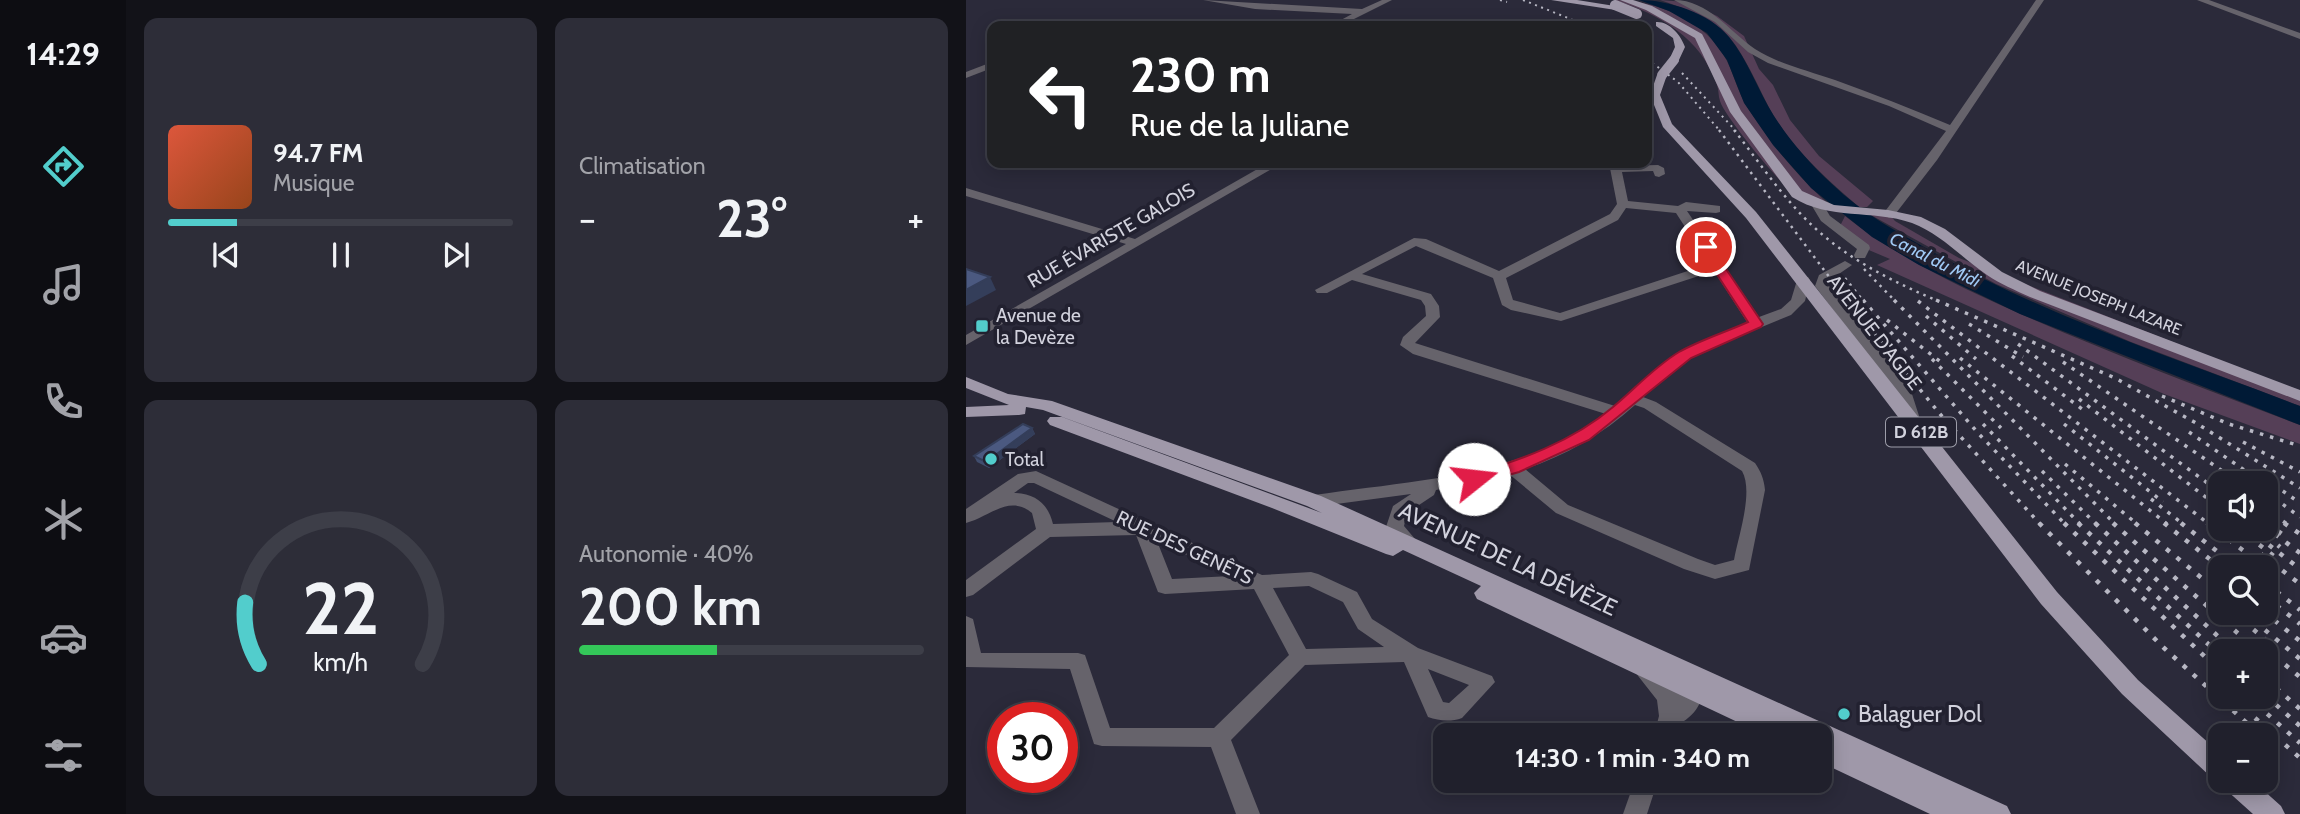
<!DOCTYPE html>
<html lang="fr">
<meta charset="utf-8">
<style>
body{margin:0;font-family:Cabin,sans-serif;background:#2d2d38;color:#f1f3f6;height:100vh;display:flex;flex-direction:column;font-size:26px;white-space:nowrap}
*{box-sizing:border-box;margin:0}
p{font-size:23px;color:#a2a3a9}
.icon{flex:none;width:38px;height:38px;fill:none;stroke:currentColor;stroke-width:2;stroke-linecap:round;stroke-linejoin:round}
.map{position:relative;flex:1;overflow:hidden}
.panel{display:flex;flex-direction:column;gap:18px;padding:18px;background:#121218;width:840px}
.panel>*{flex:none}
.guide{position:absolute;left:21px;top:21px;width:665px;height:147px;border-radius:14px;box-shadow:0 4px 18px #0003,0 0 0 2px #3d3e48;background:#202124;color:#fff;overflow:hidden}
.fabs{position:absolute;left:1242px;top:471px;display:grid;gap:14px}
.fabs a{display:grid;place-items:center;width:70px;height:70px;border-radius:14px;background:#20202c;box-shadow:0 4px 18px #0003,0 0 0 2px #3d3e48;font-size:35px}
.speed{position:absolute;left:21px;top:702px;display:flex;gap:14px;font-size:35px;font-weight:700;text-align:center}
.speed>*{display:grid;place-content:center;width:91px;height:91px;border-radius:50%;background:#20202c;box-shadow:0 4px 18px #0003,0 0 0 2px #3d3e48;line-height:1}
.speed .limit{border:10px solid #d22;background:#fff;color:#111}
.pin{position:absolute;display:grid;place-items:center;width:60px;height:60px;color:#fff;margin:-30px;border:4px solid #fff;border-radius:50%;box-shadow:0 2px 7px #0007}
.me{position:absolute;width:77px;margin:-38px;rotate:74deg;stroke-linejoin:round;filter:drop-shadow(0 0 5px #0008)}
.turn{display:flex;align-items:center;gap:24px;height:147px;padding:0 28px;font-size:32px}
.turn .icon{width:91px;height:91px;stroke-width:2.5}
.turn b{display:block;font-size:49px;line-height:60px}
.big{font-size:52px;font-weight:800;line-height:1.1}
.panel .card{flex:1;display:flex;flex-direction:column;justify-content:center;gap:10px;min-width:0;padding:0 24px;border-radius:14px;background:#2d2d38}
.panel .dial{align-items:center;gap:0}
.dial svg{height:182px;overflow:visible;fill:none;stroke:#3d3e48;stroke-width:7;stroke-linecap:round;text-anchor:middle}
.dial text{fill:#f1f3f6;stroke:none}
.song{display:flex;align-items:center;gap:21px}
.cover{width:84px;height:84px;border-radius:10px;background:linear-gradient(135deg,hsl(10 70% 55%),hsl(20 70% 35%))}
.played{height:7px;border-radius:4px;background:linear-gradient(90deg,#52cdcc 20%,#3d3e48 20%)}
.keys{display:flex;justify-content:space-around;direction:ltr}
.heat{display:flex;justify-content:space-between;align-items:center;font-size:38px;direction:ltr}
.charge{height:10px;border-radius:5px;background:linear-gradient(90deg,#34c759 40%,#3d3e48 0)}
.panel .tiles{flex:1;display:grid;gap:18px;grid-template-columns:repeat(2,1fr)}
.trip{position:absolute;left:467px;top:723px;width:399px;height:70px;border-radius:14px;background:#20202c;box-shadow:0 4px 18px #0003,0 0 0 2px #3d3e48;font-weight:800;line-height:70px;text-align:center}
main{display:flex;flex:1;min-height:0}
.tab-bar{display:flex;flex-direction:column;width:126px;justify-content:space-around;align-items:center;background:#0d0d12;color:#a2a3a9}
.tab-bar .icon{width:49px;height:49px}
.tab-bar .active{color:#52cdcc}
.tab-bar b{font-size:32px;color:#f1f3f6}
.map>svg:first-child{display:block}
</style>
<main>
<nav class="tab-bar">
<b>14:29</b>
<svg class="icon active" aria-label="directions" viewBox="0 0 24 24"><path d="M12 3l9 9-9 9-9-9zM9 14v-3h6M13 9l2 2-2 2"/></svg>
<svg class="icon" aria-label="music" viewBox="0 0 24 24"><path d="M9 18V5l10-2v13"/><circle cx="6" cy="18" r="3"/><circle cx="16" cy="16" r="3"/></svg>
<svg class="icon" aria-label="phone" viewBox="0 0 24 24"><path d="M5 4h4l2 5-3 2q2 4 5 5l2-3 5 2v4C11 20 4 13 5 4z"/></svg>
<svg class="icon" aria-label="climate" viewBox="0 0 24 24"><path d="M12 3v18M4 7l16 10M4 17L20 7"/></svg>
<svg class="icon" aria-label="car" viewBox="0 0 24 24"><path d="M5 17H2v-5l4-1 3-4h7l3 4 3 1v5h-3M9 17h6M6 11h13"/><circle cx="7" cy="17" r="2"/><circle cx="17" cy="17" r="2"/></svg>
<svg class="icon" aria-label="filters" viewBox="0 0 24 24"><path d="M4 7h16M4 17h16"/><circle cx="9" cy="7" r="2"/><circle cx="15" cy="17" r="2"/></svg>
</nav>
<section class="panel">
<div class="tiles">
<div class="card">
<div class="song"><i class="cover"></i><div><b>94.7 FM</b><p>Musique</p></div></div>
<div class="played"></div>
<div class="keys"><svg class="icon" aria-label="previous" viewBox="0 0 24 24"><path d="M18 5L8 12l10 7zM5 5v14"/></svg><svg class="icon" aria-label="pause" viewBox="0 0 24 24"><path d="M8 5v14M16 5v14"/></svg><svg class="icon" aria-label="next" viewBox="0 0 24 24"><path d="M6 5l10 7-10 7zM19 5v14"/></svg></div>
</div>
<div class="card"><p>Climatisation</p>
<div class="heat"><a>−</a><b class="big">23°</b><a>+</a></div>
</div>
<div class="card dial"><svg viewBox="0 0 100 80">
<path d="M14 69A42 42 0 1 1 86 69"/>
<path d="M14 69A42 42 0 0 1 8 42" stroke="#52cdcc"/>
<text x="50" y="56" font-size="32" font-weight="700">22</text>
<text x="50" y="72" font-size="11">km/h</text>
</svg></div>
<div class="card"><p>Autonomie · 40%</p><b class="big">200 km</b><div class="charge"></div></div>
</div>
</section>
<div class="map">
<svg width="1334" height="814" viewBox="0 0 1334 814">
<rect width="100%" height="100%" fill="#2b2a3a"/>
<g fill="#553f57">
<path d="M648,0C691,0 741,21 761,61C768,75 772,92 780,105C801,139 829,173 859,201L853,204C841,197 826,191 816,182C804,171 758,115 754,101C752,96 753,90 751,85C735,38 694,14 648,0Z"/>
<path d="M694,0L720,2L751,16L778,36L793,69L807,85L824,120L853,156L907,201L901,207H893C860,179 828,150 806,113C794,91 777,50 760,34C743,17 717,8 694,0Z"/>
<path d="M903,214H923L929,221L993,258L1334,392V406L1165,342L1030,284Z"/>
<path d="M879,216C935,260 1000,290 1066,319C1154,357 1244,391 1334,425V444L1198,394L911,265L924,259L898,248L873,228Z"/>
</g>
<path fill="#001a36" d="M673,0C702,0 744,13 763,37C782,60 792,91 808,116C824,141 844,164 866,184C896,213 931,232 967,252C1082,317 1211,359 1334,406V425L1054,314L953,265L906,237L845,188L807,145L778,103L761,60L741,33L703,11Z"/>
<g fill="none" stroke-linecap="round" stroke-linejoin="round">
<g fill="#66636b" fill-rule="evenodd">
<path d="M237,0L396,9L416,0H426L374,26H364L386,14L289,9Z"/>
<path d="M708,0C742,0 763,31 789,49C812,64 843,71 869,80C908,94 946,109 984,125L1070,0H1078L971,160L927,217L923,218L917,214L980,131L923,106L802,63L782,52L749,22Z"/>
<path d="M1231,0H1243L1334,33V39Z"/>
<path d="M143,20L169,26H126Z"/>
<path d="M26,62V68L0,78V72Z"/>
<path d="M302,163H316L0,345V335L160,244L0,196V188L169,239Z"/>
<path d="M643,163H653L654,166L692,165L698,168L699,174L693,177L689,176L687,171L656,172L662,201L712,206L720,202L754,206V212L750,213L721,211L793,317L815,309L825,300L832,277H842L844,280L839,301L825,315L735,352L706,371L677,397L690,402L789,463C795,472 798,479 799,490L783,570L749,579L718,569L590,513L543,474L470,490L468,495L441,513L438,526L455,546L452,551C438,555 427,539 420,527L427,506L445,494L348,507L342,505L339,501L342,497L348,495C449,480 555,477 640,414L447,354L434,345L437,337L460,316L459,306L455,300L386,280L361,293H351L349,290L448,238L460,239L533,271L644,214L651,204ZM660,208L710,213L743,264L594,313L547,300L540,278L652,220ZM450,246L527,278L536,305L545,310L595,321L748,271L781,322L713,353L649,406L449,343L474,317L473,306L465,294L396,274ZM669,405L678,408L776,471C788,492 772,537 768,560L749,565L732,559L602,505L559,469C599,456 637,434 669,405Z"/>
<path d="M852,202L856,203L864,216L903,245L904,248L899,258H889L888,255L891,249L855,221L846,206Z"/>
<path d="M879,261L886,265L864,280L863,286L945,391L954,419L952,423H940L932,395L849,286L853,275Z"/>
<path d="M70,471L296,575L345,572L352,574L391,592L406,619L452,648L526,676L529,682L496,718C485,722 473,721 462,717L438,662L339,665L265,740L294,814H270L245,747L136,746L128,744L104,669L0,667V616L7,619L15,653H112L119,655L144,728H248L323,655L288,589L199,594L192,592L170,535L84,537L7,595L0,597V580L70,529L66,513C43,494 23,517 0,523V509L52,474ZM62,483H68L151,522L87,524C82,503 69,494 48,493ZM191,541L265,576L206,579ZM343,586L377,602L392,629L418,647L340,649L307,588ZM462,669L503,685L483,703L477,702Z"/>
<path d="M679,664L686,666L704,684L707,680L721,673L732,677C742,696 732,714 713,724L710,735H688L693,716L691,700L669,672L672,666Z"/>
<path d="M669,780H692L681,814H657Z"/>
</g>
<g fill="#9f98a9" fill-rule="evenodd">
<path d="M585,0H611L674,10L669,13Z"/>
<path d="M654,0H667L686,6L736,34L775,111L836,191L868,205L922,210L955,217L979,229L1036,272L1074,291L1334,390V401L1064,297C1049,290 1034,284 1021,275C996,258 975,234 946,223C906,209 864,221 826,197L764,112L729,38L680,10Z"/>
<path d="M690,22C703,21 715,35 719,47L712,62L703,60L709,47L707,38L690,26Z"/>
<path d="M696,72L701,75L694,95L706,124L790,212L1091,592L1172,680L1255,754V780H1286L1315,806L1319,814H1287L1258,788L1255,781L1246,778L1156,694L1075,604L780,218L697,127L684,95L691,75Z"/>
<path d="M0,377L42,394L86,401L355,496L1041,806L1045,814H964L854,762V735H799L511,599L508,593L515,586L437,550L427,556L420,554L306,508L84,425L81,421L84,417H96L356,513L341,506L77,410L60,407L59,414L53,415L0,417V407L43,405L0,388Z"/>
</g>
<g stroke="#b8b8c4" stroke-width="2" stroke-dasharray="2 4.5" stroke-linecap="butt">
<path d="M534,0L541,2"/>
<path d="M557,0L622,26"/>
<path d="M681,59L712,82L754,131"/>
<path d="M716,73L770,131"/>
</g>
<g stroke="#b8b8c4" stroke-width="2.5" stroke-dasharray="2.5 5" stroke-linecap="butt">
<path d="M753,130L882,302"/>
<path d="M768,130C794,163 818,200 850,229C885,261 930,283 974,302"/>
<path d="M898,269L930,302"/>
<path d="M879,278L898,302"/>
</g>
<g stroke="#b8b8c4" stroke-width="3.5" stroke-dasharray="3.5 7" stroke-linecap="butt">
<path d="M881,300L974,414L1074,524"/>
<path d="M897,300L1012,433L1099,524"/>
<path d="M928,300L1149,524"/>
<path d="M970,300L1149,378L1230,423L1334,488"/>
<path d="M952,301L1243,524"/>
<path d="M960,316L1010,359"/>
<path d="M921,320L976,363"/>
<path d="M1003,324L1057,357"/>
<path d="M1052,344L1255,493"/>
<path d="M1046,356L1116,409"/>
<path d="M994,358L1201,524"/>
<path d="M966,359L1035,428"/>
<path d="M1097,362L1274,483"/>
<path d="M1196,396L1263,424L1334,446"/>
<path d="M1113,399L1255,509"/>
<path d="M1017,424L1114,524"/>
<path d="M1098,424L1197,502"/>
<path d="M1223,432L1297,483"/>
<path d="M1277,442L1334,472"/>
<path d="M1099,464L1171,524"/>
<path d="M1076,471L1130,524"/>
<path d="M1291,473L1334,503"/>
<path d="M1300,492L1334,517"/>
<path d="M1185,499L1217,524"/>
<path d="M1300,509L1321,524"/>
<path d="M1300,522L1303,524"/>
</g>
<g stroke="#b8b8c4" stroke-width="4.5" stroke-dasharray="4.5 9" stroke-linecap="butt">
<path d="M1073,523L1198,648L1294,735"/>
<path d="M1098,523L1255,672"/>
<path d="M1112,523L1255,656"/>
<path d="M1129,523L1268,651"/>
<path d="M1147,523L1292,651"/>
<path d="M1169,523L1255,594"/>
<path d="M1198,523L1255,568"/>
<path d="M1215,523L1271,567"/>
<path d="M1241,523L1299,567"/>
<path d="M1301,523L1320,537"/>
<path d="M1318,523L1334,534"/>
<path d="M1272,528L1309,557"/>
<path d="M1291,528L1314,547"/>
<path d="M1309,534L1334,553"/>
<path d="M1303,545L1334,569"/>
<path d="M1295,554L1334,584"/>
<path d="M1300,583L1334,610"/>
<path d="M1300,597L1334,624"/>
<path d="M1267,612L1302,642"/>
<path d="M1298,612L1334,641"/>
<path d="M1299,630L1334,659"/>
<path d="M1288,639L1334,677"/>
<path d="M1300,679L1334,709"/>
<path d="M1281,696L1334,743"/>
<path d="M1300,696L1334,726"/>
<path d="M1289,718L1334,758"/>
</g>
<g stroke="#9f98a9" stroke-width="10">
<path d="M649,5L671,14"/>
<path d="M696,75L708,60"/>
</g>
</g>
<path fill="#404d6e" d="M66,428L69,434L23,468L11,462L8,456Z"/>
<g fill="#343e5a">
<path d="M24,277L30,290L0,306V290Z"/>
<path d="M66,428L69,434L23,468L20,462Z"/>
</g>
<g fill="#4b5980" stroke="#343e5a" stroke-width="2">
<path d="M0,269L24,277L0,290Z"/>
<path d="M57,424L66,428L20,462L8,456Z"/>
</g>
<path fill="#e11d48" stroke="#92132f" stroke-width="2" d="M735,245H744L797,324L795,327L725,358L623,440L553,472L508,485L502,483L500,479L502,475C553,461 606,442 647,407C669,389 688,367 713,352C734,340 760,332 782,322L733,247Z"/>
<g fill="#52cdcc" stroke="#222130" stroke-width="2.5">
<rect x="9" y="319" width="14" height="14" rx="3.5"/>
<circle cx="25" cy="459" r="7"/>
<circle cx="878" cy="714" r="7"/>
</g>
<g text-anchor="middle" stroke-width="7" stroke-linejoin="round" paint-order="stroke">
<g font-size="16" fill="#d2d2dd" stroke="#222130">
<text transform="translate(1133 297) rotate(22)" y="6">AVENUE JOSEPH LAZARE</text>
</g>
<g font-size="18" font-style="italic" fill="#a0c9f5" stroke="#222130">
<text transform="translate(969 260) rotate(27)" y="6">Canal du Midi</text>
</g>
<rect fill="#222130" stroke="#9d9da9" stroke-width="2" x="920" y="417.5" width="70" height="29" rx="5"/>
<g font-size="18" font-weight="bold" fill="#d2d2dd">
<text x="955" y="438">D 612B</text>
</g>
<g font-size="19" fill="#d2d2dd" stroke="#222130">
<text transform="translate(145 235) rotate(-30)" y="7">RUE ÉVARISTE GALOIS</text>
<text transform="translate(909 332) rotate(52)" y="7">AVENUE D'AGDE</text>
<text transform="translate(219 547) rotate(25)" y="7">RUE DES GENÊTS</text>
</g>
<g font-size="19" fill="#d2d2dd" stroke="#222130" text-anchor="start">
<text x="30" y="322">Avenue de<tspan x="30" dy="22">la Devèze</tspan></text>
<text x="39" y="466">Total</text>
</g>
<g font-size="23" fill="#d2d2dd" stroke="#222130">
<text transform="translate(542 559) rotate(25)" y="8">AVENUE DE LA DÉVÈZE</text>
</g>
<g font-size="23" fill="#d2d2dd" stroke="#222130" text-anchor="start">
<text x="892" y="722">Balaguer Dol</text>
</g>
</g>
</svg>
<div class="fabs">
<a><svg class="icon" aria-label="sound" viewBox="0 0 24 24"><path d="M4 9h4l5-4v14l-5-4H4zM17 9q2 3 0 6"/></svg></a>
<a><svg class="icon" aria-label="search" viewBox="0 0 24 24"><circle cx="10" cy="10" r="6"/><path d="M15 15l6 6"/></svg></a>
<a>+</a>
<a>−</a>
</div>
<div class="speed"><div class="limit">30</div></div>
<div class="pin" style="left:740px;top:247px;background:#d93025"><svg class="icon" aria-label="arrive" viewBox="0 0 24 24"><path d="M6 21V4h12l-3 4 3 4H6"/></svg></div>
<svg class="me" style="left:508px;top:479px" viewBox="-20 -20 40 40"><circle r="19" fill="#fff"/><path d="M0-13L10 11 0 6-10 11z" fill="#e11d48"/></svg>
<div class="trip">14:30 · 1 min · 340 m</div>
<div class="guide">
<div class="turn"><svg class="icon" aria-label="left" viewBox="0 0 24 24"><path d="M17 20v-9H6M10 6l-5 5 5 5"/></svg><div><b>230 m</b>Rue de la Juliane</div></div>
</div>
</div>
</main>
